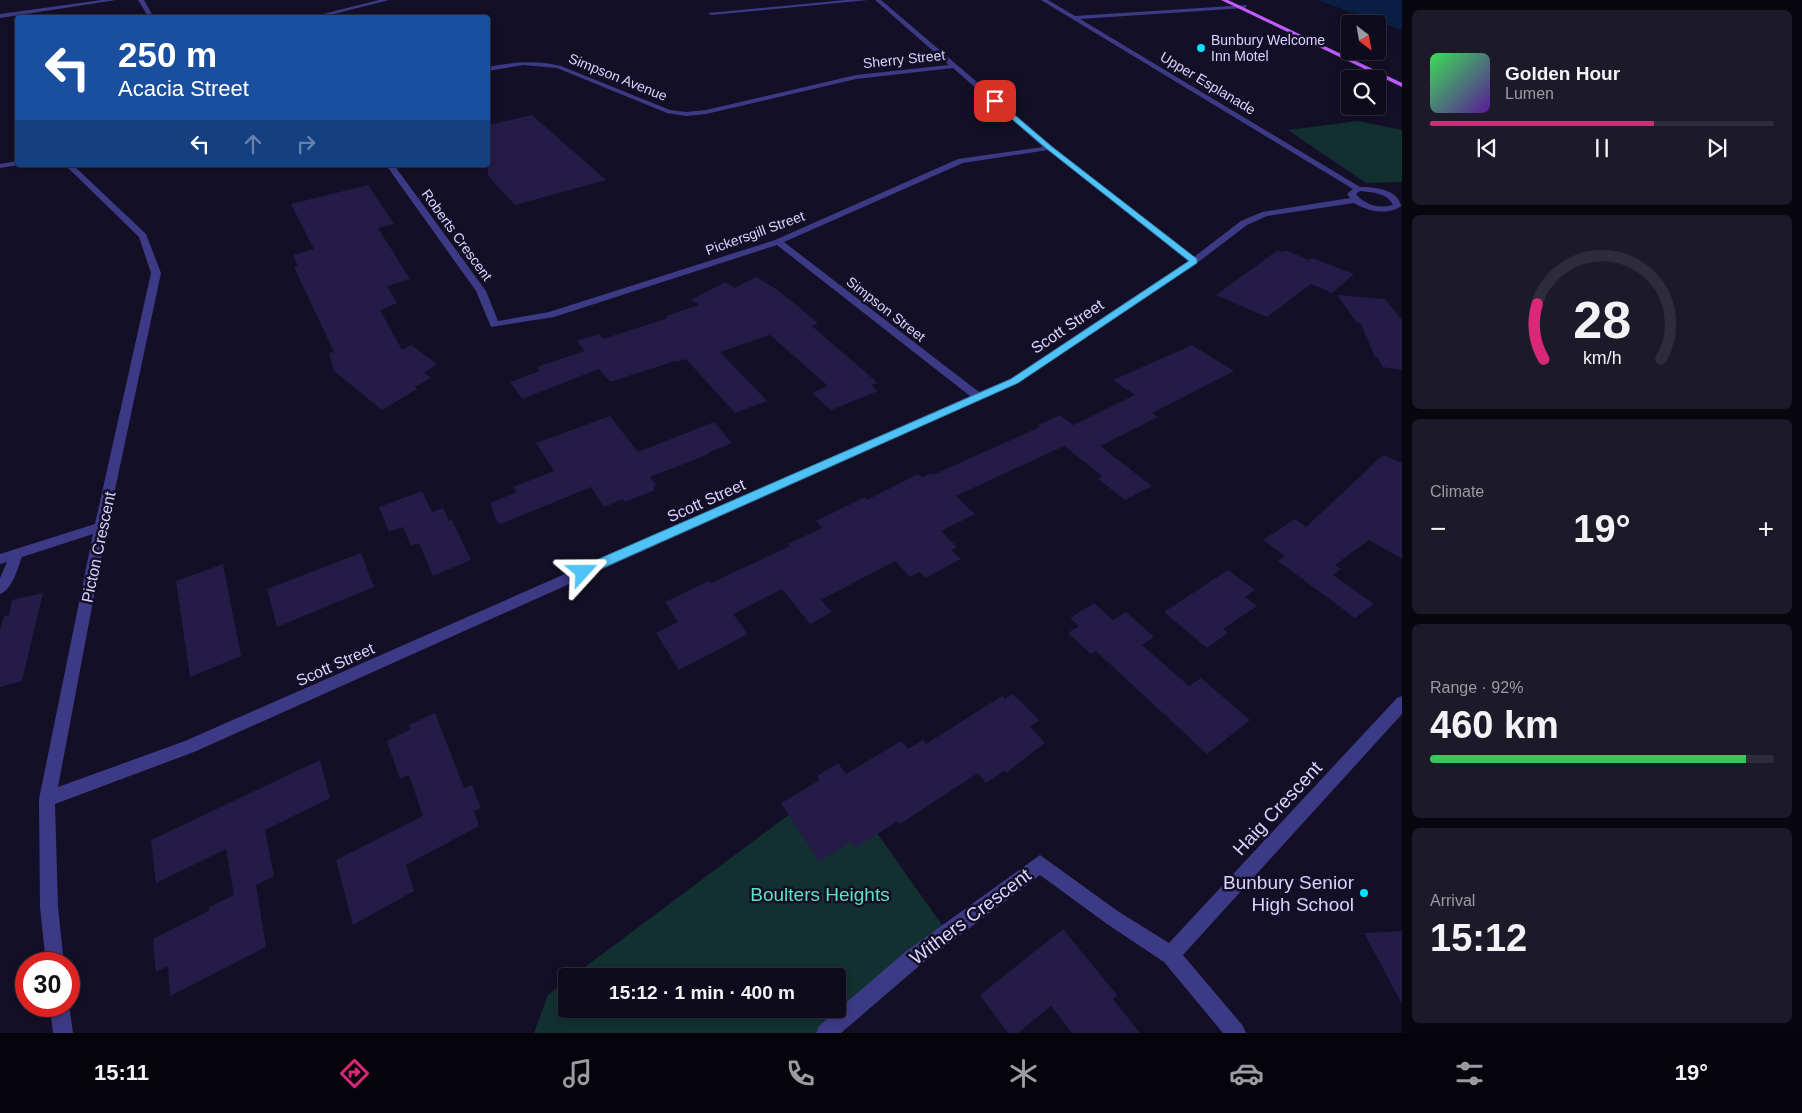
<!DOCTYPE html>
<meta charset="utf-8">
<style>
body{margin:0;font-family:Arial,sans-serif;background:#1c1929;color:#f1f3f6;height:100vh;display:flex;flex-direction:column;font-size:19px;white-space:nowrap}
*{box-sizing:border-box;margin:0}
p{font-size:16px;color:#9b9ba3}
.icon{flex:none;width:28px;height:28px;fill:none;stroke:currentColor;stroke-width:2;stroke-linecap:round;stroke-linejoin:round}
.map{position:relative;flex:1;overflow:hidden}
.panel{display:flex;flex-direction:column;gap:10px;padding:10px;background:#08060f;width:400px}
.panel>*{flex:none}
.guide{position:absolute;left:15px;top:15px;width:475px;height:152px;border-radius:5px;box-shadow:0 2px 8px #0003,0 0 0 1px #2e2b3b;background:#1a4fa0;color:#fff;overflow:hidden}
.needle{width:32px;rotate:149deg}
.tools{position:absolute;left:1341px;top:15px;display:grid;gap:10px}
.tools a{display:grid;place-items:center;width:45px;height:45px;border-radius:5px;background:#0e0b1c;box-shadow:0 2px 8px #0003,0 0 0 1px #2e2b3b;font-size:25px}
.speed{position:absolute;left:15px;top:952px;display:flex;gap:10px;font-size:25px;font-weight:700;text-align:center}
.speed>*{display:grid;place-content:center;width:65px;height:65px;border-radius:50%;background:#0e0b1c;box-shadow:0 2px 8px #0003,0 0 0 1px #2e2b3b;line-height:1}
.speed .limit{border:8px solid #d22;background:#fff;color:#111}
.pin{position:absolute;display:grid;place-items:center;width:42px;height:42px;color:#fff;margin:-21px;border-radius:10px;box-shadow:0 2px 8px #0006}
.me{position:absolute;width:55px;margin:-28px;rotate:66deg;stroke-linejoin:round;filter:drop-shadow(0 0 4px #0008)}
.turn{display:flex;align-items:center;gap:18px;height:105px;padding:0 20px;font-size:22px}
.turn .icon{width:65px;height:65px;stroke-width:2.5}
.turn b{display:block;font-size:35px;line-height:42px}
.lanes{display:flex;align-items:center;height:48px;padding:0 20px;background:#0003;justify-content:center;gap:25px;direction:ltr}
.lanes .off{opacity:.35}
.big{font-size:38px;font-weight:700;line-height:1.1}
.panel .widget{flex:1;display:flex;flex-direction:column;justify-content:center;gap:8px;min-width:0;padding:0 18px;border-radius:8px;background:#1c1929}
.panel .dial{align-items:center;gap:0}
.dial svg{height:130px;overflow:visible;fill:none;stroke:#2e2b3b;stroke-width:7;stroke-linecap:round;text-anchor:middle}
.dial text{fill:#f1f3f6;stroke:none}
.song{display:flex;align-items:center;gap:15px}
.cover{width:60px;height:60px;border-radius:8px;background:linear-gradient(135deg,hsl(130 70% 55%),hsl(270 70% 35%))}
.played{height:5px;border-radius:2px;background:linear-gradient(90deg,#db2777 65%,#2e2b3b 65%)}
.keys{display:flex;justify-content:space-around;direction:ltr}
.heat{display:flex;justify-content:space-between;align-items:center;font-size:28px;direction:ltr}
.charge{height:8px;border-radius:4px;background:linear-gradient(90deg,#34c759 92%,#2e2b3b 0)}
.trip{position:absolute;left:558px;top:968px;width:288px;height:50px;border-radius:5px;background:#0e0b1c;box-shadow:0 2px 8px #0003,0 0 0 1px #2e2b3b;font-weight:700;line-height:50px;text-align:center}
.tabs{display:flex;height:80px;justify-content:space-around;align-items:center;background:#06040b;color:#9b9ba3}
.tabs .icon{width:35px;height:35px}
.tabs .current{color:#db2777}
.tabs b{font-size:22px;color:#f1f3f6}
main{display:flex;flex:1;min-height:0}
.map>svg:first-child{display:block}
</style>
<main>
<div class="map">
<svg width="1402" height="1033" viewBox="0 0 1402 1033">
<rect width="100%" height="100%" fill="#130f26"/>
<g fill="#12302f">
<path d="M1358,121L1402,130V182L1366,183L1288,130Z"/>
<path d="M838,778L947,932L826,1033H534L548,995L566,981V1009H836V976H573Z"/>
</g>
<path fill="#0a1f44" d="M1317,0H1402V30Z"/>
<g fill="#241b47">
<path d="M532,115L606,180L515,205L488,176V125Z"/>
<path d="M368,185L394,224L378,228L410,279L387,286L397,303L380,310L402,350L411,345L437,364L424,373L431,378L415,387L417,389L382,410L334,371L329,353L334,352L294,267L298,266L293,255L314,249L291,204Z"/>
<path d="M1278,250L1283,252L1286,250L1309,260L1312,258L1354,274L1332,293L1311,284L1267,317L1216,295Z"/>
<path d="M756,277L778,290L818,323L812,326L878,383L871,385L878,391L831,410L812,393L828,386L770,335L720,352L767,401L735,413L686,359L676,362L675,361L610,382L599,369L522,399L510,382L540,371L537,367L585,351L577,341L599,334L603,339L668,318L666,316L699,305L691,300L725,282L735,288Z"/>
<path d="M1337,295L1385,299L1402,320V370L1382,367L1378,358L1375,357L1361,324L1357,323Z"/>
<path d="M1192,345L1234,371L1152,413L1158,417L1100,446L1152,486L1125,500L1098,479L1102,476L1064,446L956,496L975,514L941,531L957,547L951,550L961,559L925,578L920,572L910,577L895,561L821,600L832,612L810,624L782,589L733,614L748,634L679,670L656,633L678,622L665,602L709,581L711,583L790,546L788,544L822,528L816,521L865,497L867,500L918,474L923,477L931,473L933,475L1040,427L1038,425L1060,415L1073,425L1135,395L1113,380Z"/>
<path d="M610,416L638,452L714,422L732,443L708,453L709,454L650,477L656,485L653,487L655,490L625,502L623,499L604,507L591,487L501,524L497,522L490,503L517,492L513,487L554,471L536,443Z"/>
<path d="M1383,455L1402,463V559L1369,540L1335,565L1341,569L1333,575L1374,604L1355,618L1278,561L1285,556L1263,540L1295,519L1306,527Z"/>
<path d="M422,491L432,512L443,508L449,521L452,520L471,560L433,576L419,543L411,546L403,527L389,532L379,507Z"/>
<path d="M361,553L374,587L277,627L267,589Z"/>
<path d="M223,564L241,656L190,677L176,581Z"/>
<path d="M1228,570L1255,590L1245,597L1257,606L1223,629L1228,633L1207,648L1164,612Z"/>
<path d="M43,593L22,681L0,687V630L4,616L9,615L12,600Z"/>
<path d="M1094,603L1113,620L1126,612L1154,637L1142,645L1189,686L1201,678L1250,720L1207,754L1096,651L1091,654L1068,633L1079,626L1070,618Z"/>
<path d="M1013,694L1039,720L1030,727L1045,743L1006,773L1004,771L986,783L978,773L900,824L898,821L855,848L851,842L819,862L781,803L820,780L817,776L838,763L846,774L901,741L908,749L923,740L926,744L1002,696L1005,699Z"/>
<path d="M435,713L464,788L472,785L481,808L474,811L479,826L406,865L414,891L353,925L336,860L423,816L409,775L400,779L387,741L411,729L409,725Z"/>
<path d="M320,760L330,798L265,830L274,876L256,885L266,947L170,996L168,966L156,972L153,939L209,911V907L234,895L226,849L156,883L151,840Z"/>
<path d="M1063,929L1117,995L1113,999L1140,1033H1072L1051,1006L1018,1033H1008L980,995Z"/>
<path d="M1402,931V1004L1364,933Z"/>
</g>
<g fill="none" stroke-linecap="round" stroke-linejoin="round">
<g fill="#3d3a85" fill-rule="evenodd">
<path d="M102,0H116L0,18V14Z"/>
<path d="M138,0H144L154,18H149Z"/>
<path d="M379,0H389L318,18H307Z"/>
<path d="M846,0H868L711,15L708,13Z"/>
<path d="M875,0H881L1052,146L1194,257L1241,221L1262,212L1350,198L1347,194L1353,189L1041,0H1048L1075,16L1247,5L1245,8L1080,19L1360,187C1374,187 1398,189 1401,206C1388,216 1367,211 1354,203L1267,216L1247,225L1197,263L1018,383L194,752L55,804L58,907L64,964H46L40,907L39,799L93,534L22,557C17,569 13,589 0,594V578L7,562L0,564V554L95,524L151,273L139,237L65,165H73L146,234L161,273L107,527L58,787L185,741L970,396L777,245L554,317L491,327L476,291L386,165H394L486,291L498,321L549,312L775,240L958,159L1043,147L953,68L856,79L706,114L686,116L667,113L557,68L523,65L488,71V67C513,62 536,60 561,66L670,110L686,112L706,110L856,75L949,65ZM1048,150L1188,261L1010,379L979,392L784,242L963,163ZM1360,191C1371,192 1388,193 1393,205C1379,209 1365,205 1356,194Z"/>
<path d="M18,161L19,165L0,168V164Z"/>
<path d="M1402,696V714L1183,955L1243,1026L1246,1033H1223L1164,962L1107,924L1040,875L919,966L841,1033H816L819,1026L905,952L1040,855L1119,912L1169,943L1397,698Z"/>
<path d="M69,1004L73,1033H53L50,1006H69Z"/>
</g>
<path fill="#c25bff" fill-rule="evenodd" d="M1221,0H1228L1402,83V87Z"/>
</g>
<path fill="#4fc3f7" stroke="#337fa1" d="M993,100H997L1051,146L1197,259V263L1018,383L587,575H578L577,572L578,568L1011,379L1189,261L1047,149L993,103Z"/>
<g fill="#00e5ff" stroke="#130f26" stroke-width="2">
<circle cx="1201" cy="48" r="5"/>
<circle cx="1364" cy="893" r="5"/>
</g>
<g text-anchor="middle" stroke-width="5" stroke-linejoin="round" paint-order="stroke">
<g font-size="14" fill="#d9d4ff" stroke="#130f26" text-anchor="start">
<text x="1211" y="45">Bunbury Welcome<tspan x="1211" dy="16">Inn Motel</tspan></text>
</g>
<g font-size="14" fill="#d9d4ff" stroke="#130f26">
<text transform="translate(904 59) rotate(-6)" y="5">Sherry Street</text>
<text transform="translate(618 77) rotate(22)" y="5">Simpson Avenue</text>
<text transform="translate(1208 83) rotate(31)" y="5">Upper Esplanade</text>
<text transform="translate(755 233) rotate(-20)" y="5">Pickersgill Street</text>
<text transform="translate(457 235) rotate(54)" y="5">Roberts Crescent</text>
<text transform="translate(886 309) rotate(38)" y="5">Simpson Street</text>
</g>
<g font-size="16" fill="#d9d4ff" stroke="#130f26">
<text transform="translate(1067 326) rotate(-34)" y="6">Scott Street</text>
<text transform="translate(706 500) rotate(-24)" y="6">Scott Street</text>
<text transform="translate(98 547) rotate(-78)" y="6">Picton Crescent</text>
<text transform="translate(335 664) rotate(-24)" y="6">Scott Street</text>
</g>
<g font-size="19" fill="#d9d4ff" stroke="#130f26">
<text transform="translate(1277 808) rotate(-47)" y="7">Haig Crescent</text>
<text transform="translate(970 916) rotate(-37)" y="7">Withers Crescent</text>
</g>
<g font-size="19" fill="#d9d4ff" stroke="#130f26" text-anchor="end">
<text x="1354" y="889">Bunbury Senior<tspan x="1354" dy="22">High School</tspan></text>
</g>
<g font-size="19" fill="#5fe0c0" stroke="#130f26">
<text x="820" y="901">Boulters Heights</text>
</g>
</g>
</svg>
<div class="tools">
<a><svg class="needle" viewBox="-14 -14 28 28"><path d="M0-13l5 13h-10z" fill="#e53935"/><path d="M0 13l5-13h-10z" fill="#9b9ba3"/></svg></a>
<a><svg class="icon" aria-label="search" viewBox="0 0 24 24"><circle cx="10" cy="10" r="6"/><path d="M15 15l6 6"/></svg></a>
</div>
<div class="speed"><div class="limit">30</div></div>
<div class="pin" style="left:995px;top:101px;background:#d93025"><svg class="icon" aria-label="arrive" viewBox="0 0 24 24"><path d="M6 21V4h12l-3 4 3 4H6"/></svg></div>
<svg class="me" style="left:583px;top:572px" viewBox="-20 -20 40 40"><path d="M0-17L14 15 0 8-14 15z" fill="#4fc3f7" stroke="#fff" stroke-width="4"/></svg>
<div class="trip">15:12 · 1 min · 400 m</div>
<div class="guide">
<div class="turn"><svg class="icon" aria-label="left" viewBox="0 0 24 24"><path d="M17 20v-9H6M10 6l-5 5 5 5"/></svg><div><b>250 m</b>Acacia Street</div></div>
<div class="lanes"><svg class="icon" aria-label="left" viewBox="0 0 24 24"><path d="M17 20v-9H6M10 6l-5 5 5 5"/></svg><svg class="icon off" aria-label="ahead" viewBox="0 0 24 24"><path d="M12 20V5M6 11l6-6 6 6"/></svg><svg class="icon off" aria-label="right" viewBox="0 0 24 24"><path d="M7 20v-9h11M14 6l5 5-5 5"/></svg></div>
</div>
</div>
<section class="panel">
<div class="widget">
<div class="song"><i class="cover"></i><div><b>Golden Hour</b><p>Lumen</p></div></div>
<div class="played"></div>
<div class="keys"><svg class="icon" aria-label="previous" viewBox="0 0 24 24"><path d="M18 5L8 12l10 7zM5 5v14"/></svg><svg class="icon" aria-label="pause" viewBox="0 0 24 24"><path d="M8 5v14M16 5v14"/></svg><svg class="icon" aria-label="next" viewBox="0 0 24 24"><path d="M6 5l10 7-10 7zM19 5v14"/></svg></div>
</div>
<div class="widget dial"><svg viewBox="0 0 100 80">
<path d="M14 69A42 42 0 1 1 86 69"/>
<path d="M14 69A42 42 0 0 1 10 35" stroke="#db2777"/>
<text x="50" y="56" font-size="32" font-weight="700">28</text>
<text x="50" y="72" font-size="11">km/h</text>
</svg></div>
<div class="widget"><p>Climate</p>
<div class="heat"><a>−</a><b class="big">19°</b><a>+</a></div>
</div>
<div class="widget"><p>Range · 92%</p><b class="big">460 km</b><div class="charge"></div></div>
<div class="widget"><p>Arrival</p><b class="big">15:12</b></div>
</section>
</main>
<nav class="tabs">
<b>15:11</b>
<svg class="icon current" aria-label="directions" viewBox="0 0 24 24"><path d="M12 3l9 9-9 9-9-9zM9 14v-3h6M13 9l2 2-2 2"/></svg>
<svg class="icon" aria-label="music" viewBox="0 0 24 24"><path d="M9 18V5l10-2v13"/><circle cx="6" cy="18" r="3"/><circle cx="16" cy="16" r="3"/></svg>
<svg class="icon" aria-label="phone" viewBox="0 0 24 24"><path d="M5 4h4l2 5-3 2q2 4 5 5l2-3 5 2v4C11 20 4 13 5 4z"/></svg>
<svg class="icon" aria-label="climate" viewBox="0 0 24 24"><path d="M12 3v18M4 7l16 10M4 17L20 7"/></svg>
<svg class="icon" aria-label="car" viewBox="0 0 24 24"><path d="M5 17H2v-5l4-1 3-4h7l3 4 3 1v5h-3M9 17h6M6 11h13"/><circle cx="7" cy="17" r="2"/><circle cx="17" cy="17" r="2"/></svg>
<svg class="icon" aria-label="filters" viewBox="0 0 24 24"><path d="M4 7h16M4 17h16"/><circle cx="9" cy="7" r="2"/><circle cx="15" cy="17" r="2"/></svg>
<b>19°</b>
</nav>
